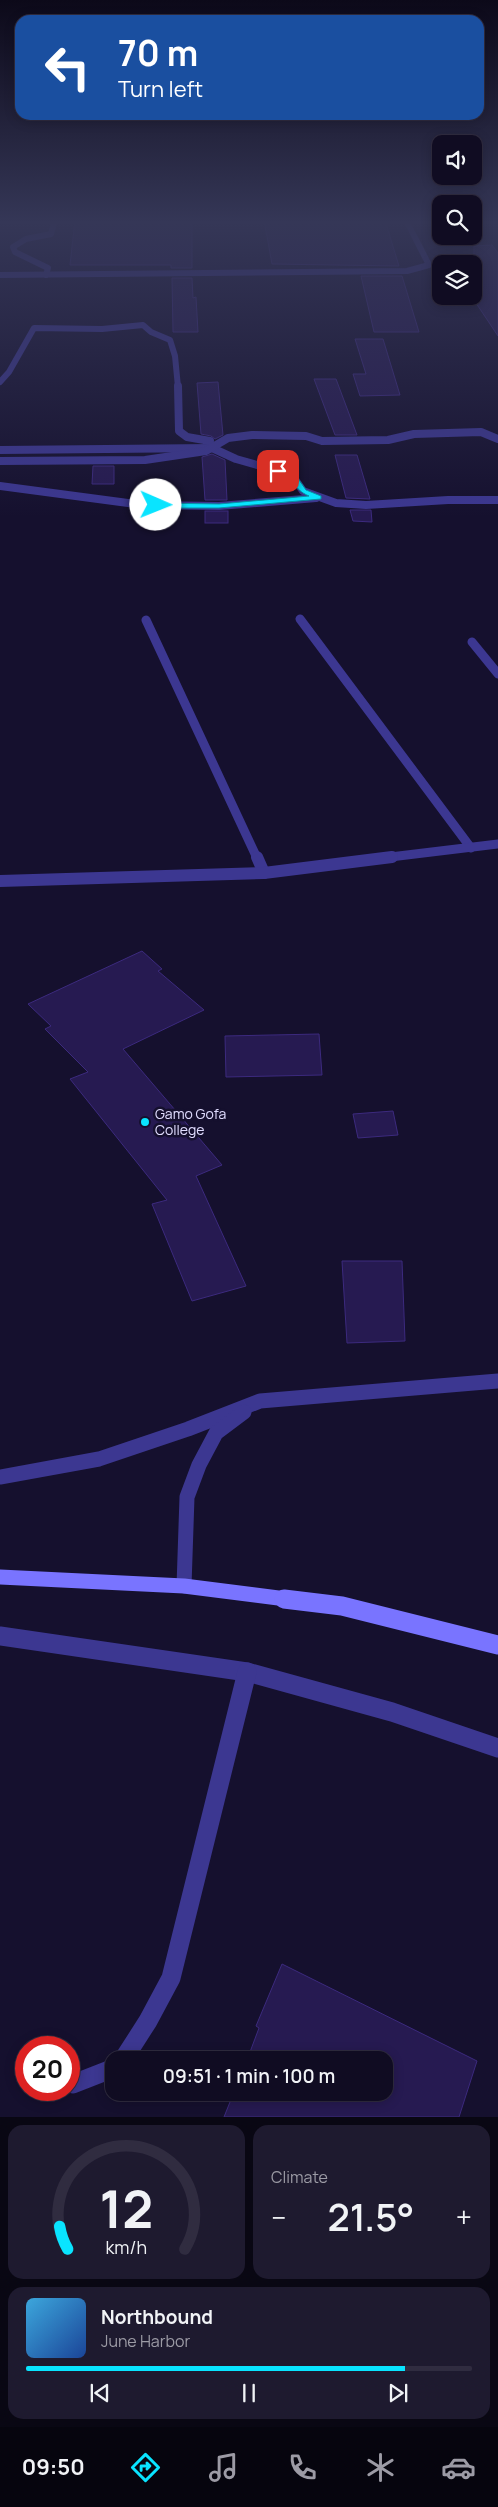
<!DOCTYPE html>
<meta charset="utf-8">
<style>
body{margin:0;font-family:Manrope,sans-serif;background:#1e1a2f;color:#f1f3f6;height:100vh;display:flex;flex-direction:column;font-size:19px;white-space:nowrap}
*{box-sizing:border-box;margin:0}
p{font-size:16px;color:#9c9ba5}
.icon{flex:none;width:28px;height:28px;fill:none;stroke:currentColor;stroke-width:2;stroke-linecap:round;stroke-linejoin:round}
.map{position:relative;height:2117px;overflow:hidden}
.side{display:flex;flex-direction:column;gap:8px;padding:8px;background:#090713;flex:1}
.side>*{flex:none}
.banner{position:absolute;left:15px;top:15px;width:469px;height:105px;border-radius:15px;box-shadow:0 2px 12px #0003,0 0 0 1px #302c40;background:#1a4fa0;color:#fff;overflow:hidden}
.buttons{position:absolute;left:432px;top:135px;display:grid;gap:10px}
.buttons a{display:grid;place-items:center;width:50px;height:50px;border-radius:10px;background:#100c22;box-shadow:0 2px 12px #0003,0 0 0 1px #302c40;font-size:25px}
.speed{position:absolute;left:15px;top:2036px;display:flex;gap:10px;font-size:25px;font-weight:700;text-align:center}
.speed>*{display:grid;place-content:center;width:65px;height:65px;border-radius:50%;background:#100c22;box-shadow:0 2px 12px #0003,0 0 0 1px #302c40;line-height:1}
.speed .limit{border:8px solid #d22;background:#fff;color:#111}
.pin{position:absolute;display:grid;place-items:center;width:42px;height:42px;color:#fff;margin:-21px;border-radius:10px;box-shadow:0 2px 8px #0006}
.me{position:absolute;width:55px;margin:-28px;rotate:91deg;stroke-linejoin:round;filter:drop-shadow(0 0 4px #0008)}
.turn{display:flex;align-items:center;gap:18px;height:105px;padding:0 20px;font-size:22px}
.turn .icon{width:65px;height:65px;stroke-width:2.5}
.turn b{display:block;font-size:35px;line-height:42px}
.big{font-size:38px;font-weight:600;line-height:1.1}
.side .tile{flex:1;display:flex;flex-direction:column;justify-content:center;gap:8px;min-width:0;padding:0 18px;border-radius:15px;background:#1e1a2f}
.side .dial{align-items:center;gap:0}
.dial svg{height:130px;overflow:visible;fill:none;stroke:#302c40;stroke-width:7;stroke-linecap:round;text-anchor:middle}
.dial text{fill:#f1f3f6;stroke:none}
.song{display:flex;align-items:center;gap:15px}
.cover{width:60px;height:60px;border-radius:8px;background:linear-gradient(135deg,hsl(200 70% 55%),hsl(220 70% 35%))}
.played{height:5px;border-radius:2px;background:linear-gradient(90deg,#09e4ff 85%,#302c40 85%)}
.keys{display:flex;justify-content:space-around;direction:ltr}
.heat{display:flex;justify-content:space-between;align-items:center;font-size:28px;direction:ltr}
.side .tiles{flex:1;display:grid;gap:8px;grid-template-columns:1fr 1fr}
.tile:last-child{grid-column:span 2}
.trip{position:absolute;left:105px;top:2051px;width:288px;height:50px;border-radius:15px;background:#100c22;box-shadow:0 2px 12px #0003,0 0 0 1px #302c40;font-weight:600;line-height:50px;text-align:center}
.dock{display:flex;height:80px;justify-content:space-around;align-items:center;background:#06050e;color:#9c9ba5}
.dock .icon{width:35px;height:35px}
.dock .selected{color:#09e4ff}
.dock b{font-size:22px;color:#f1f3f6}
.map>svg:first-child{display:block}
</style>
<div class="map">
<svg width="498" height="2117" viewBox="0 0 498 2117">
<rect width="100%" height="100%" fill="#15102e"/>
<g fill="#261a51" stroke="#3c2a7e">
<path d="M75,220H192V268H171V265H70Z"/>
<path d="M264,220H385L399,266L272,264Z"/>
<path d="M492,245L498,253V336L474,300V246Z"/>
<path d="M361,276H402L419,332H374Z"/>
<path d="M172,278H192L193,298L196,297L198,332H173Z"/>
<path d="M355,339H383L400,395L360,396L353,374H366Z"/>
<path d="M314,379H336L357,435H335Z"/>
<path d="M218,382L223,435L215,439L211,436L201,434L197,383Z"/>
<path d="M212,454L225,460L227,500H205L202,457Z"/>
<path d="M335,455H357L370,499L346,498Z"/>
<path d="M93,466H114V484H92Z"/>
<path d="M350,510H371L372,522L353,521Z"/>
<rect x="205" y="511" width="23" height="12"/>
<path d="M142,951L162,969L158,971L204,1010L123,1049L222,1165L196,1176L246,1286L192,1301L152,1204L167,1200L70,1079L88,1072L45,1029L51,1026L28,1004Z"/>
<path d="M319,1034L322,1075L226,1077L225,1036Z"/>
<path d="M393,1111L398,1135L358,1138L353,1114Z"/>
<path d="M342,1261H402L405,1341L347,1343Z"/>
<path d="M282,1964L477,2061L459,2117H224L234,2092H384V2060H247L259,2028L256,2026Z"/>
</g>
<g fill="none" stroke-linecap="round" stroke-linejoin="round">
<g stroke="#3c3791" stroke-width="6">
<path d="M0,275L407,271L429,265L406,220"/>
<path d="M46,275L48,268L15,252L13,247L26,239L51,234L55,220"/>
<path d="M0,382L9,372L34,328L102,329L143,325L151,332L170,340L175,356L178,387"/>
</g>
<g stroke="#3c3791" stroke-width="8">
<path d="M178,386L179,431L187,437L210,441"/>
<path d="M0,450L212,448L236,459L292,475L303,491L336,503L366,505L448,500H498"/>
<path d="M0,461L145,460L206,451L228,438L252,435L306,436L322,441L388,440L414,434L481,432L498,439"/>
<path d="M0,486L143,505L219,506L316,498"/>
</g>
<g stroke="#3c3791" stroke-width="9">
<path d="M300,619L471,848"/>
<path d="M146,620L257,858"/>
<path d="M472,642L498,674"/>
<path d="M382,858L498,844"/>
</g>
<g stroke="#3c3791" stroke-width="12">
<path d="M257,857L264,873"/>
<path d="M0,881L264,873L392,857"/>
</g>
<g stroke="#3c3791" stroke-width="15">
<path d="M0,1477L99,1459L188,1429L260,1401L498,1381"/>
<path d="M184,1586L187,1497L199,1465L216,1433L244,1412"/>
</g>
<g stroke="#3c3791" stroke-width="19">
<path d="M0,1636L247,1672L392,1712L498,1748"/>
<path d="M123,2060L148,2021L171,1978L247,1672"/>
<path d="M73,2084L114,2068"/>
</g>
<path stroke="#7974ff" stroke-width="15" d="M0,1577L184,1586L294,1600"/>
<path stroke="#7974ff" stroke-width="19" d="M284,1599L342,1606L498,1645"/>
</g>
<linearGradient id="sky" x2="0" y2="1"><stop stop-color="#0c0919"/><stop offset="0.43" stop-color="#353757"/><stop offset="1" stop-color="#353757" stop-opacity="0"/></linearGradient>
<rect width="498" height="517" fill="url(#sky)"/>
<path fill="#09e4ff" stroke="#0694a6" d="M278,469L295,474L306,490L321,496V499L219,508H156L153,505L156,503L219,504L309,496C292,489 297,479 276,472Z"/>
<circle fill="#09e4ff" stroke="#15102e" stroke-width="2" cx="145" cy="1122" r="5"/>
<g text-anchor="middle" stroke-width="5" stroke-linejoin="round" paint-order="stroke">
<g font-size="14" fill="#e1ddff" stroke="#15102e" text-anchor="start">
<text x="155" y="1119">Gamo Gofa<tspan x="155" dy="16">College</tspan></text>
</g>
</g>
</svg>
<div class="buttons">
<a><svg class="icon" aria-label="sound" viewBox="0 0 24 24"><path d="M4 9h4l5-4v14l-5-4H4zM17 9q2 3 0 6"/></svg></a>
<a><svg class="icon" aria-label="search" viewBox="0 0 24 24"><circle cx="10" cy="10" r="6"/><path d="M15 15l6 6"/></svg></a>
<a><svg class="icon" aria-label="layers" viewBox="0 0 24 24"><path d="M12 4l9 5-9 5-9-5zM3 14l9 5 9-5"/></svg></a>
</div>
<div class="speed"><div class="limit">20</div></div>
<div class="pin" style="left:278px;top:471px;background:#d93025"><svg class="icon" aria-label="arrive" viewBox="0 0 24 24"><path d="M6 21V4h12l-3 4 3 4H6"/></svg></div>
<svg class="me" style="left:156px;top:505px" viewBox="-20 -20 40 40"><circle r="19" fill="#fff"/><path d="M0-13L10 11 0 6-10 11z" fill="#09e4ff"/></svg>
<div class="trip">09:51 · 1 min · 100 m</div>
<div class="banner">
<div class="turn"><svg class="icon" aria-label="left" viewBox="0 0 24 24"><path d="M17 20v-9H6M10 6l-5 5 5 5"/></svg><div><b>70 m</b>Turn left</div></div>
</div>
</div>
<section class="side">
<div class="tiles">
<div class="tile dial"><svg viewBox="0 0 100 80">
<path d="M14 69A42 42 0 1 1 86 69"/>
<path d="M14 69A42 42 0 0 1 9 55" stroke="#09e4ff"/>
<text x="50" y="56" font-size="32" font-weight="700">12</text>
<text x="50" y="72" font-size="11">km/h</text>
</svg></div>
<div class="tile"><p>Climate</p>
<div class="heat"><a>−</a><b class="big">21.5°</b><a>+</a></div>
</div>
<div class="tile">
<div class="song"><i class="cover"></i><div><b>Northbound</b><p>June Harbor</p></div></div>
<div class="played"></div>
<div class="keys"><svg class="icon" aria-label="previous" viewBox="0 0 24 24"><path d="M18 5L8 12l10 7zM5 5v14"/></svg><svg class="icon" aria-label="pause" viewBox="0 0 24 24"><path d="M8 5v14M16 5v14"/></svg><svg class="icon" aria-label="next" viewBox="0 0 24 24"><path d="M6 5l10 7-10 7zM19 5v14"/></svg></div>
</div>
</div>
</section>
<nav class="dock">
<b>09:50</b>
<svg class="icon selected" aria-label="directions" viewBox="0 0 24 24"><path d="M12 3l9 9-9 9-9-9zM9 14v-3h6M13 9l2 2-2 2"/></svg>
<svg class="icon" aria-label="music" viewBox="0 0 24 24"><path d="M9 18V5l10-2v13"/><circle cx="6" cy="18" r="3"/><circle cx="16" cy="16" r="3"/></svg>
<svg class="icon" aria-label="phone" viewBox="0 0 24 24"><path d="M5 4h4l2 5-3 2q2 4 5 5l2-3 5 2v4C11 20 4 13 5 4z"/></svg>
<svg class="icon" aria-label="climate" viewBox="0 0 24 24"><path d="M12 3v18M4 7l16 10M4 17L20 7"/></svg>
<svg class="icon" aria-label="car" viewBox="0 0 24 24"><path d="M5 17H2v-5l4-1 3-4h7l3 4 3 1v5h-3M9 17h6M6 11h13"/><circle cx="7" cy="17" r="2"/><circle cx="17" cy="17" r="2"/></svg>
</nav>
